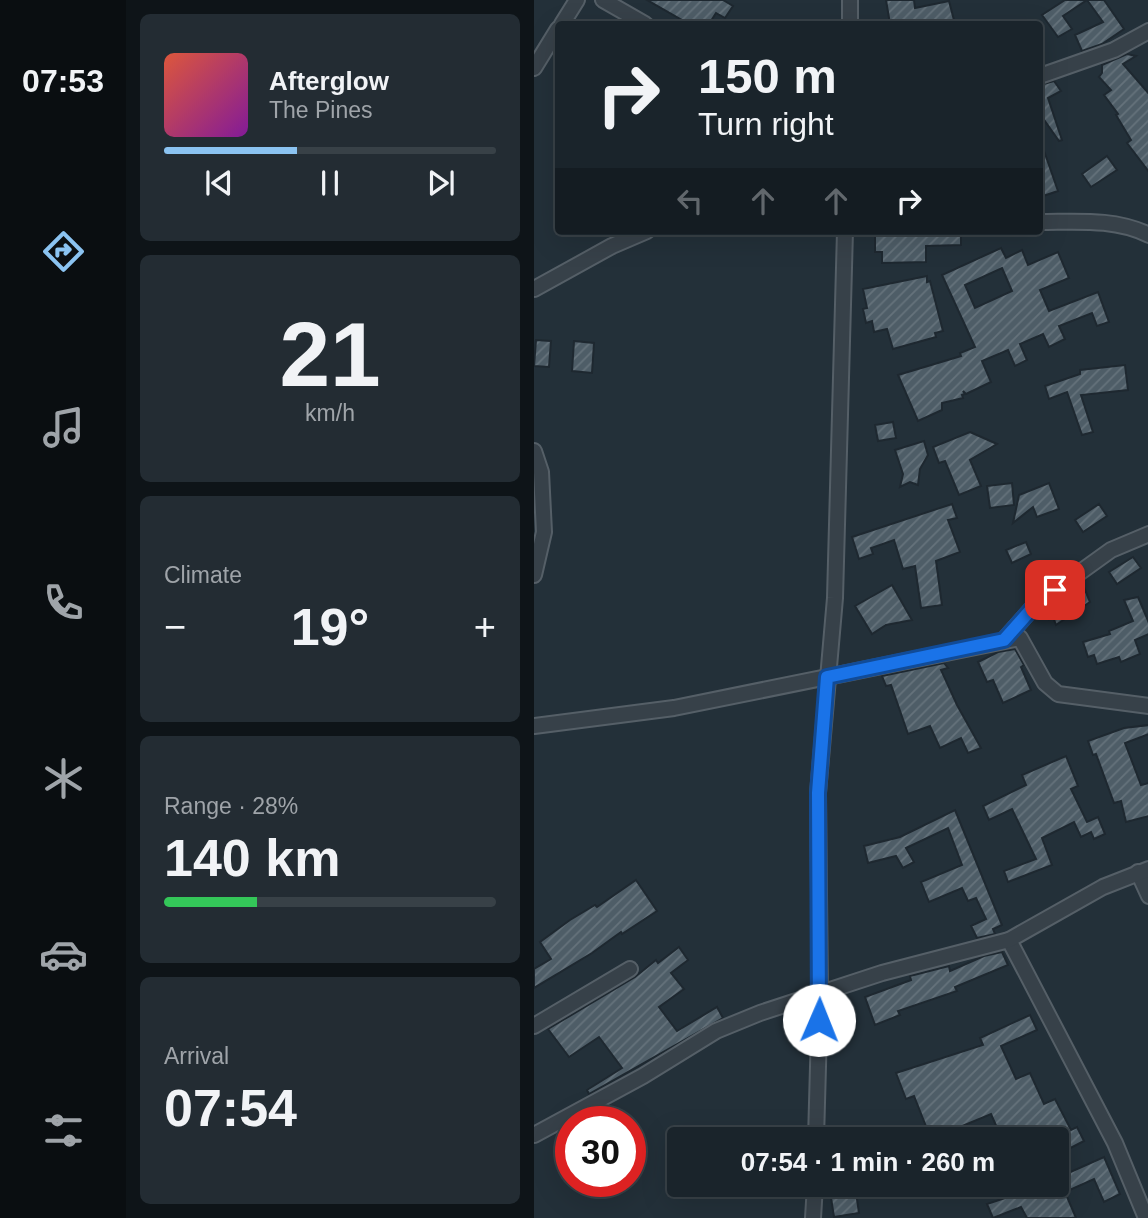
<!DOCTYPE html>
<meta charset="utf-8">
<style>
body{margin:0;font-family:Helvetica,sans-serif;background:#232c33;color:#f1f3f6;height:100vh;display:flex;flex-direction:column;font-size:26px;white-space:nowrap}
*{box-sizing:border-box;margin:0}
p{font-size:23px;color:#9fa4a9}
.icon{flex:none;width:38px;height:38px;fill:none;stroke:currentColor;stroke-width:2;stroke-linecap:round;stroke-linejoin:round}
.map{position:relative;flex:1;overflow:hidden}
.panel{display:flex;flex-direction:column;gap:14px;padding:14px;background:#0e1418;width:408px}
.panel>*{flex:none}
.guide{position:absolute;left:21px;top:21px;width:488px;height:214px;border-radius:7px;box-shadow:0 7px 28px #0002,0 0 0 2px #384147;background:#1a242b;color:#f1f3f6;overflow:hidden}
.speed{position:absolute;left:21px;top:1106px;display:flex;gap:14px;font-size:35px;font-weight:700;text-align:center}
.speed>*{display:grid;place-content:center;width:91px;height:91px;border-radius:50%;background:#1a242b;box-shadow:0 7px 28px #0002,0 0 0 2px #384147;line-height:1}
.speed .limit{border:10px solid #d22;background:#fff;color:#111}
.pin{position:absolute;display:grid;place-items:center;width:60px;height:60px;color:#fff;margin:-30px;border-radius:14px;box-shadow:0 4px 10px #0006}
.me{position:absolute;width:77px;margin:-38px;rotate:1deg;stroke-linejoin:round;filter:drop-shadow(0 0 5px #0008)}
.turn{display:flex;align-items:center;gap:24px;height:147px;padding:0 28px;font-size:32px}
.turn .icon{width:91px;height:91px;stroke-width:2.5}
.turn b{display:block;font-size:49px;line-height:60px}
.lanes{display:flex;align-items:center;height:66px;padding:0 28px;background:#0003;justify-content:center;gap:35px;direction:ltr}
.lanes .off{opacity:.35}
.big{font-size:52px;font-weight:700;line-height:1.1}
.panel .card{flex:1;display:flex;flex-direction:column;justify-content:center;gap:10px;min-width:0;padding:0 24px;border-radius:10px;background:#232c33}
.panel .dial{align-items:center;gap:0}
.dial b{font-size:91px;line-height:1}
.song{display:flex;align-items:center;gap:21px}
.cover{width:84px;height:84px;border-radius:10px;background:linear-gradient(135deg,hsl(10 70% 55%),hsl(290 70% 35%))}
.played{height:7px;border-radius:4px;background:linear-gradient(90deg,#8bc3f1 40%,#384147 40%)}
.keys{display:flex;justify-content:space-around;direction:ltr}
.heat{display:flex;justify-content:space-between;align-items:center;font-size:38px;direction:ltr}
.charge{height:10px;border-radius:5px;background:linear-gradient(90deg,#34c759 28%,#384147 0)}
.trip{position:absolute;left:133px;top:1127px;width:402px;height:70px;border-radius:7px;background:#1a242b;box-shadow:0 7px 28px #0002,0 0 0 2px #384147;font-weight:700;line-height:70px;text-align:center}
main{display:flex;flex:1;min-height:0}
.tab-bar{display:flex;flex-direction:column;width:126px;justify-content:space-around;align-items:center;background:#0a0e11;color:#9fa4a9}
.tab-bar .icon{width:49px;height:49px}
.tab-bar .current{color:#8bc3f1}
.tab-bar b{font-size:32px;color:#f1f3f6}
.map>svg:first-child{display:block}
</style>
<main>
<nav class="tab-bar">
<b>07:53</b>
<svg class="icon current" aria-label="directions" viewBox="0 0 24 24"><path d="M12 3l9 9-9 9-9-9zM9 14v-3h6M13 9l2 2-2 2"/></svg>
<svg class="icon" aria-label="music" viewBox="0 0 24 24"><path d="M9 18V5l10-2v13"/><circle cx="6" cy="18" r="3"/><circle cx="16" cy="16" r="3"/></svg>
<svg class="icon" aria-label="phone" viewBox="0 0 24 24"><path d="M5 4h4l2 5-3 2q2 4 5 5l2-3 5 2v4C11 20 4 13 5 4z"/></svg>
<svg class="icon" aria-label="climate" viewBox="0 0 24 24"><path d="M12 3v18M4 7l16 10M4 17L20 7"/></svg>
<svg class="icon" aria-label="car" viewBox="0 0 24 24"><path d="M5 17H2v-5l4-1 3-4h7l3 4 3 1v5h-3M9 17h6M6 11h13"/><circle cx="7" cy="17" r="2"/><circle cx="17" cy="17" r="2"/></svg>
<svg class="icon" aria-label="filters" viewBox="0 0 24 24"><path d="M4 7h16M4 17h16"/><circle cx="9" cy="7" r="2"/><circle cx="15" cy="17" r="2"/></svg>
</nav>
<section class="panel">
<div class="card">
<div class="song"><i class="cover"></i><div><b>Afterglow</b><p>The Pines</p></div></div>
<div class="played"></div>
<div class="keys"><svg class="icon" aria-label="previous" viewBox="0 0 24 24"><path d="M18 5L8 12l10 7zM5 5v14"/></svg><svg class="icon" aria-label="pause" viewBox="0 0 24 24"><path d="M8 5v14M16 5v14"/></svg><svg class="icon" aria-label="next" viewBox="0 0 24 24"><path d="M6 5l10 7-10 7zM19 5v14"/></svg></div>
</div>
<div class="card dial"><b>21</b><p>km/h</p></div>
<div class="card"><p>Climate</p>
<div class="heat"><a>−</a><b class="big">19°</b><a>+</a></div>
</div>
<div class="card"><p>Range · 28%</p><b class="big">140 km</b><div class="charge"></div></div>
<div class="card"><p>Arrival</p><b class="big">07:54</b></div>
</section>
<div class="map">
<svg width="615" height="1218" viewBox="0 0 615 1218">
<defs>
<pattern id="building-hatch" width="6" height="6" patternUnits="userSpaceOnUse" patternTransform="scale(1.75)"><rect width="6" height="6" fill="#4e5d67"/><path d="M-1 1l2-2M0 6l6-6M5 7l2-2" fill="none" stroke="#65727b"/></pattern>
</defs>
<rect width="100%" height="100%" fill="#233039"/>
<g fill="url(#building-hatch)" stroke="#1e2830" stroke-width="2" fill-rule="evenodd">
<path d="M113,0H189L199,6L191,18L182,13L175,24H155Z"/>
<path d="M352,0H380L381,8L415,1L421,24H356Z"/>
<path d="M531,0H570L590,29L568,44L548,51L541,35L569,22L553,0L529,16L538,29L524,37L508,15Z"/>
<path d="M593,54L602,56L589,64L615,94V172L593,143L597,140L582,115L584,114L570,95L577,90L565,77L568,73V65Z"/>
<path d="M520,81L527,91L514,98L528,140L525,141L506,114V85Z"/>
<path d="M506,145H508L524,191L506,197Z"/>
<path d="M573,156L583,170L557,187L548,174Z"/>
<path d="M341,231H392V235L427,233V245L392,246V262L348,263V252H341Z"/>
<path d="M467,248L472,258L488,250L494,265L524,252L535,278L506,290L515,311L564,292L575,322L563,326L558,313L525,326L531,339L515,347L509,334L486,344L493,360L481,366L474,350L448,361L457,382L432,394L429,391L431,394L428,395L429,398L408,403V410L384,421L364,375L427,356L426,353L441,347L408,275ZM468,268L478,291L441,308L431,285Z"/>
<path d="M393,276V282L396,281L409,331L401,333L402,337L359,349L353,329L340,332L338,321L332,323L329,309L333,308L329,289Z"/>
<path d="M2,340L17,341L15,367L0,366Z"/>
<path d="M40,341L60,343L58,373L38,371Z"/>
<path d="M591,365L594,390L547,395L559,432L548,435L533,392L515,399L511,386L546,374V370Z"/>
<path d="M359,422L362,438L344,441L341,425Z"/>
<path d="M436,432L463,444L436,460L447,486L425,495L411,461L405,463L399,447Z"/>
<path d="M390,441L394,455L386,469L384,485L376,482L366,487L369,474L361,450Z"/>
<path d="M478,483L480,505L456,508L453,486Z"/>
<path d="M515,483L525,509L503,517L499,507L479,523L485,495Z"/>
<path d="M418,504L423,518L414,520L426,552L402,561L408,605L387,608L381,566L369,569L360,540L337,548L339,554L325,559L318,537Z"/>
<path d="M565,504L573,516L549,532L541,520Z"/>
<path d="M492,542L497,554L478,563L472,550Z"/>
<path d="M599,557L607,568L583,584L575,572Z"/>
<path d="M358,585L378,620L352,625L338,634L321,606Z"/>
<path d="M549,585L556,602L522,625L519,617L515,619L511,609Z"/>
<path d="M604,597L615,623V634L601,640L606,654L587,662L585,657L563,664L560,655L554,657L549,642L576,634L575,631L599,621L590,600Z"/>
<path d="M481,649L490,665L487,667L497,690L469,703L459,680L453,682L444,662L464,652Z"/>
<path d="M410,663L414,668L407,670L423,705L447,748L434,753L427,738L406,748L396,726L374,734L357,685L352,686L348,676Z"/>
<path d="M615,725V734L591,743L607,785L615,783V816L592,822L587,801L580,803L562,754L559,755L554,741L590,728Z"/>
<path d="M532,756L544,786L537,789L553,822L564,817L571,834L560,839L557,832L547,837L540,822L508,838L518,865L474,882L470,871L502,859L478,809L455,820L449,806L492,785L488,775Z"/>
<path d="M421,810L468,925L459,929L461,934L443,938L437,926L452,919L442,898L434,901L428,888L395,902L387,882L428,865L414,828L372,848L380,862L369,868L362,856L334,863L330,846L366,837Z"/>
<path d="M102,880L123,911L88,934L87,932L58,953L0,988V969L17,959L6,942L36,920L61,905L63,907Z"/>
<path d="M145,947L154,960L137,973L150,989L125,1007L143,1031L183,1007L189,1018L55,1094L53,1090L88,1068L65,1037L35,1057L14,1029L101,977L122,960L124,963Z"/>
<path d="M468,952L474,965L421,987L423,991L364,1011L366,1015L341,1025L331,997L377,980L376,976L415,966L416,971L450,956Z"/>
<path d="M496,1015L503,1030L467,1046L482,1079L496,1073L510,1104L521,1099L537,1130L543,1127L550,1141L523,1155V1139H468L457,1114L397,1139L380,1096L372,1099L362,1073L449,1045L446,1038Z"/>
<path d="M570,1157L586,1194L570,1202L560,1179L531,1192L542,1218H493L487,1207L459,1218L453,1204L510,1185H523V1178Z"/>
<path d="M295,1185H321L325,1213L300,1217Z"/>
</g>
<g fill="none" stroke-linecap="round" stroke-linejoin="round">
<defs>
<g id="street">
<path d="M69,0L111,24"/>
<path d="M28,24L43,0"/>
<path d="M316,24V0"/>
<path d="M0,68L24,29"/>
<path d="M506,76L580,50L615,31"/>
<path d="M506,222C542,222 581,218 615,235"/>
<path d="M0,289L78,246L113,231"/>
<path d="M0,451L7,472L10,532L0,575"/>
<path d="M470,640L502,604L577,550L615,534"/>
<path d="M0,726L140,708L486,638L511,683L524,694L615,706"/>
<path d="M604,872L615,896"/>
<path d="M475,940L581,1143L612,1218"/>
<path d="M0,1026L96,969"/>
<path d="M0,1135L109,1076L182,1031L226,1013L348,973L475,940L569,887L615,869"/>
<path d="M282,1139L286,994L284,793L301,598L311,231"/>
<path d="M279,1218L281,1185"/>
</g>
</defs>
<use href="#street" stroke="#555f67" stroke-width="18"/>
<use href="#street" stroke="#374149" stroke-width="14"/>
</g>
<g fill="none" stroke-linecap="round" stroke-linejoin="round">
<defs>
<path id="route" d="M285,1020L284,793L293,677L470,640L502,604L521,590"/>
</defs>
<use href="#route" stroke="#114b97" stroke-width="18"/>
<use href="#route" stroke="#1a73e8" stroke-width="12"/>
</g>
</svg>
<div class="speed"><div class="limit">30</div></div>
<div class="pin" style="left:521px;top:590px;background:#d93025"><svg class="icon" aria-label="arrive" viewBox="0 0 24 24"><path d="M6 21V4h12l-3 4 3 4H6"/></svg></div>
<svg class="me" style="left:285px;top:1020px" viewBox="-20 -20 40 40"><circle r="19" fill="#fff"/><path d="M0-13L10 11 0 6-10 11z" fill="#1a73e8"/></svg>
<div class="trip">07:54 · 1 min · 260 m</div>
<div class="guide">
<div class="turn"><svg class="icon" aria-label="right" viewBox="0 0 24 24"><path d="M7 20v-9h11M14 6l5 5-5 5"/></svg><div><b>150 m</b>Turn right</div></div>
<div class="lanes"><svg class="icon off" aria-label="left" viewBox="0 0 24 24"><path d="M17 20v-9H6M10 6l-5 5 5 5"/></svg><svg class="icon off" aria-label="ahead" viewBox="0 0 24 24"><path d="M12 20V5M6 11l6-6 6 6"/></svg><svg class="icon off" aria-label="ahead" viewBox="0 0 24 24"><path d="M12 20V5M6 11l6-6 6 6"/></svg><svg class="icon" aria-label="right" viewBox="0 0 24 24"><path d="M7 20v-9h11M14 6l5 5-5 5"/></svg></div>
</div>
</div>
</main>
